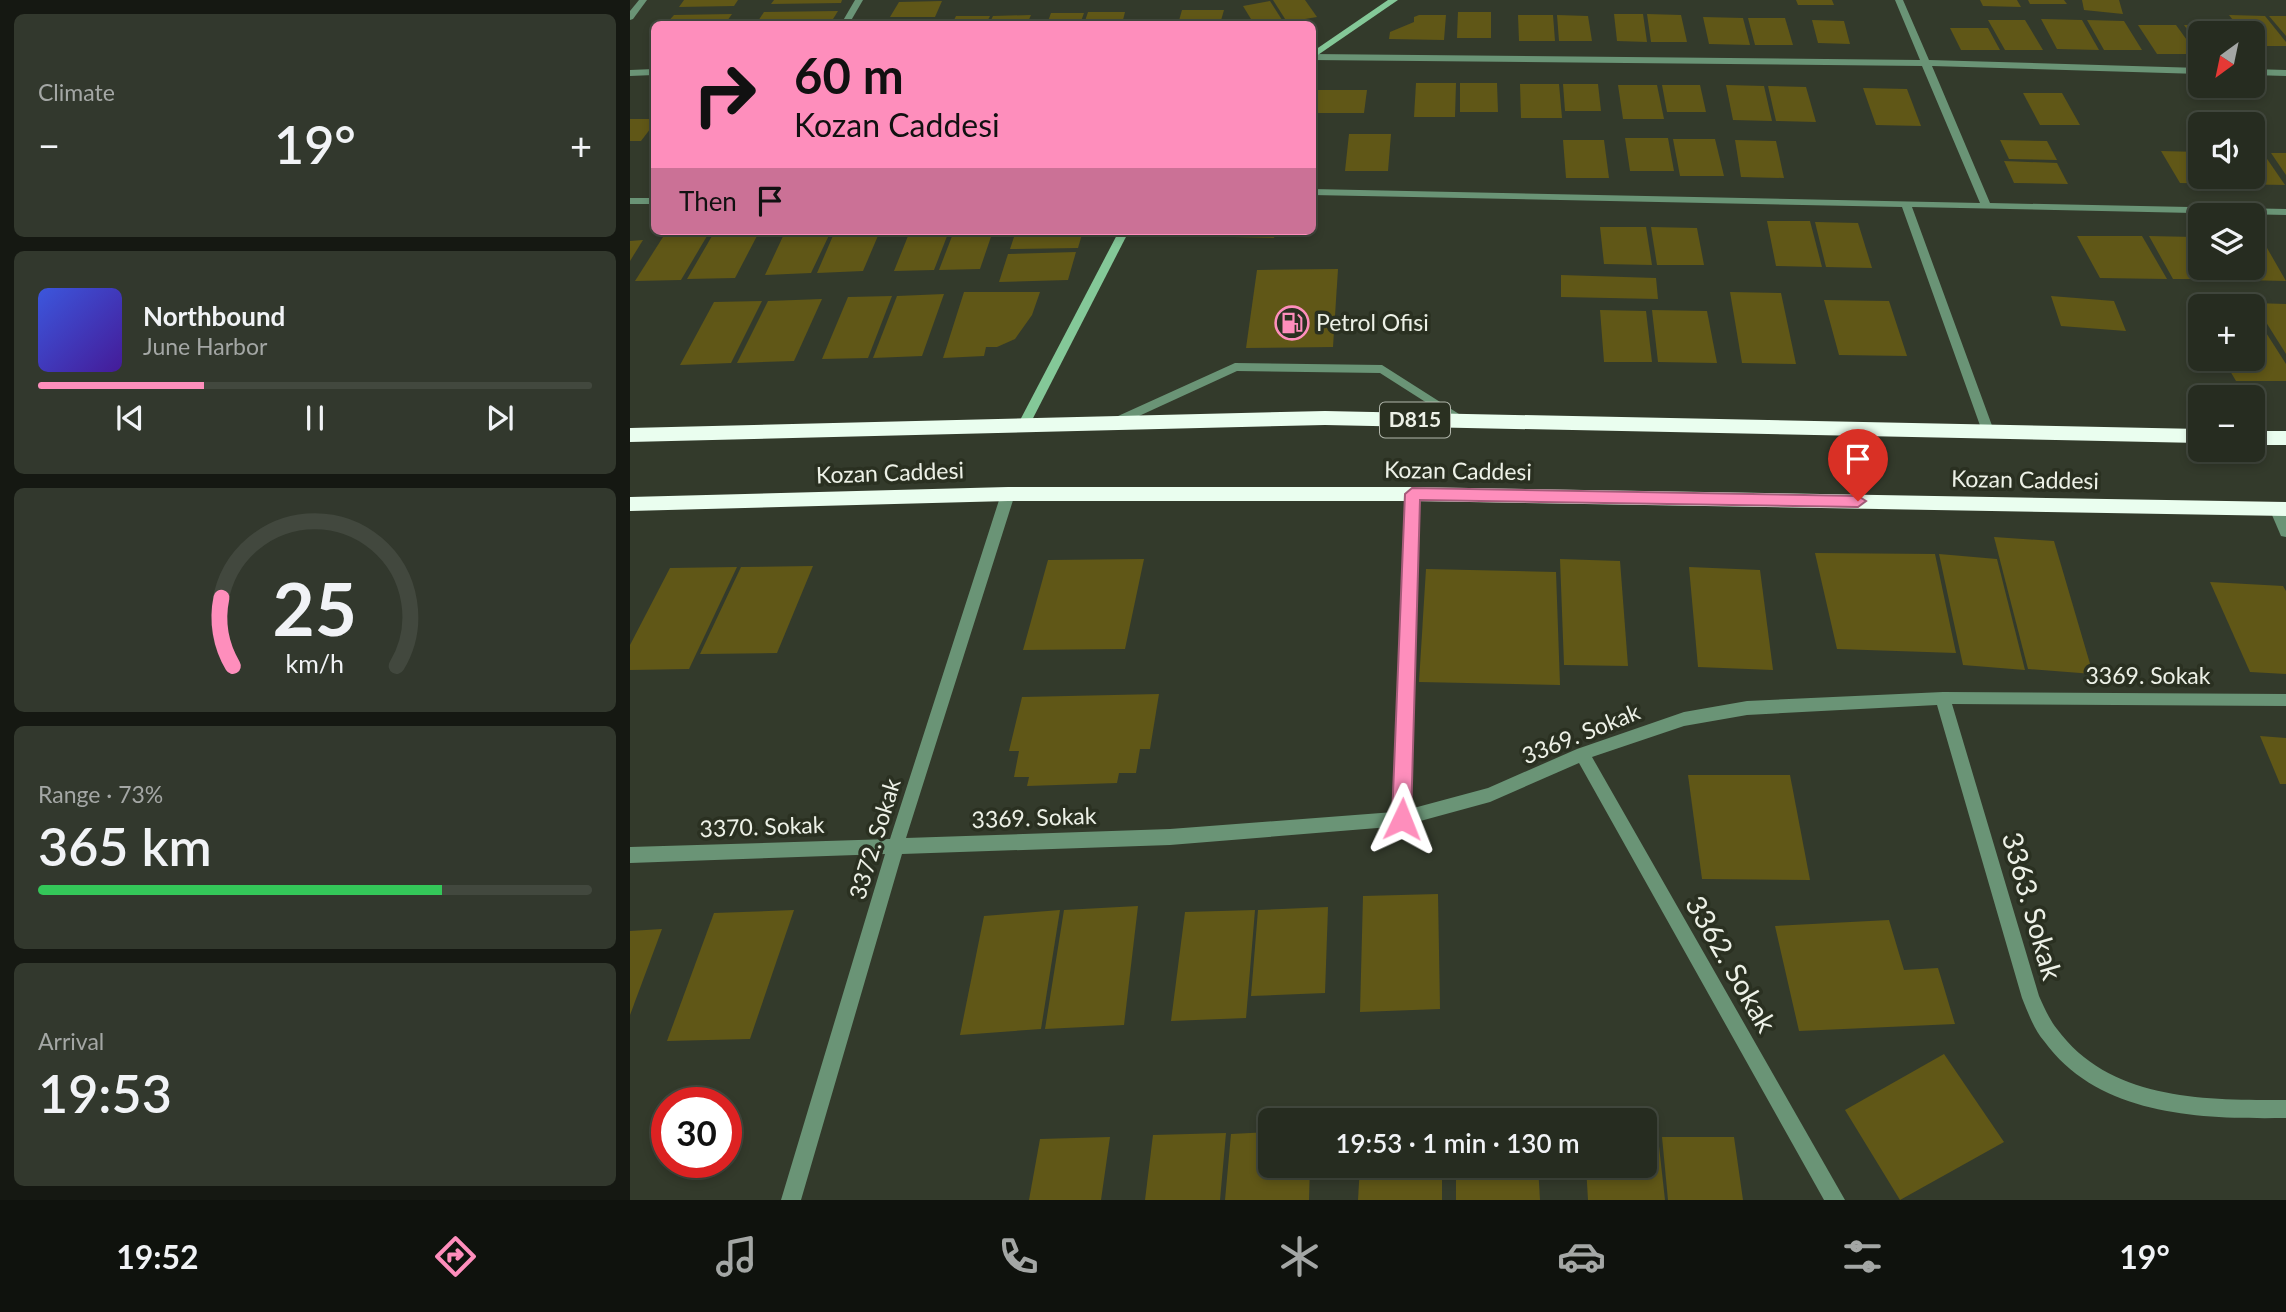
<!DOCTYPE html>
<meta charset="utf-8">
<style>
body{margin:0;font-family:Lato,sans-serif;background:#32382d;color:#f1f3f6;height:100vh;display:flex;flex-direction:column;font-size:26px;white-space:nowrap}
*{box-sizing:border-box;margin:0}
p{font-size:23px;color:#a4a7a5}
.icon{flex:none;width:38px;height:38px;fill:none;stroke:currentColor;stroke-width:2;stroke-linecap:round;stroke-linejoin:round}
.map{position:relative;flex:1;overflow:hidden}
.side{display:flex;flex-direction:column;gap:14px;padding:14px;background:#151812;width:630px}
.side>*{flex:none}
.hud{position:absolute;left:21px;top:21px;width:665px;height:214px;border-radius:10px;box-shadow:0 4px 10px #0003,0 0 0 2px #42483e;background:#fe8ebc;color:#111;overflow:hidden}
.needle{width:46px;rotate:213deg}
.fabs{position:absolute;left:1558px;top:21px;display:grid;gap:14px}
.fabs a{display:grid;place-items:center;width:77px;height:77px;border-radius:10px;background:#262c20;box-shadow:0 4px 10px #0003,0 0 0 2px #42483e;font-size:35px}
.speed{position:absolute;left:21px;top:1087px;display:flex;gap:14px;font-size:35px;font-weight:700;text-align:center}
.speed>*{display:grid;place-content:center;width:91px;height:91px;border-radius:50%;background:#262c20;box-shadow:0 4px 10px #0003,0 0 0 2px #42483e;line-height:1}
.speed .limit{border:10px solid #d22;background:#fff;color:#111}
.pin{position:absolute;display:grid;place-items:center;width:60px;height:60px;color:#fff;margin:-72px -30px;border-radius:50% 50% 50% 0;rotate:-45deg;box-shadow:0 0 7px #0007}
.pin .icon{rotate:45deg}
.me{position:absolute;width:77px;margin:-38px;rotate:2deg;stroke-linejoin:round;filter:drop-shadow(0 0 5px #0008)}
.turn{display:flex;align-items:center;gap:24px;height:147px;padding:0 28px;font-size:32px}
.turn .icon{width:91px;height:91px;stroke-width:2.5}
.turn b{display:block;font-size:49px;line-height:60px}
.then{display:flex;align-items:center;height:66px;padding:0 28px;background:#0003;gap:14px;font-size:26px}
.big{font-size:52px;font-weight:600;line-height:1.1}
.side .tile{flex:1;display:flex;flex-direction:column;justify-content:center;gap:10px;min-width:0;padding:0 24px;border-radius:10px;background:#32382d}
.side .dial{align-items:center;gap:0}
.dial svg{height:182px;overflow:visible;fill:none;stroke:#42483e;stroke-width:7;stroke-linecap:round;text-anchor:middle}
.dial text{fill:#f1f3f6;stroke:none}
.song{display:flex;align-items:center;gap:21px}
.cover{width:84px;height:84px;border-radius:10px;background:linear-gradient(135deg,hsl(230 70% 55%),hsl(260 70% 35%))}
.played{height:7px;border-radius:4px;background:linear-gradient(90deg,#fe8ebc 30%,#42483e 30%)}
.keys{display:flex;justify-content:space-around;direction:ltr}
.heat{display:flex;justify-content:space-between;align-items:center;font-size:38px;direction:ltr}
.charge{height:10px;border-radius:5px;background:linear-gradient(90deg,#34c759 73%,#42483e 0)}
.trip{position:absolute;left:628px;top:1108px;width:399px;height:70px;border-radius:10px;background:#262c20;box-shadow:0 4px 10px #0003,0 0 0 2px #42483e;font-weight:600;line-height:70px;text-align:center}
.dock{display:flex;height:112px;justify-content:space-around;align-items:center;background:#0f120d;color:#a4a7a5}
.dock .icon{width:49px;height:49px}
.dock .selected{color:#fe8ebc}
.dock b{font-size:32px;color:#f1f3f6}
main{display:flex;flex:1;min-height:0}
.map>svg:first-child{display:block}
</style>
<main>
<section class="side">
<div class="tile"><p>Climate</p>
<div class="heat"><a>−</a><b class="big">19°</b><a>+</a></div>
</div>
<div class="tile">
<div class="song"><i class="cover"></i><div><b>Northbound</b><p>June Harbor</p></div></div>
<div class="played"></div>
<div class="keys"><svg class="icon" aria-label="previous" viewBox="0 0 24 24"><path d="M18 5L8 12l10 7zM5 5v14"/></svg><svg class="icon" aria-label="pause" viewBox="0 0 24 24"><path d="M8 5v14M16 5v14"/></svg><svg class="icon" aria-label="next" viewBox="0 0 24 24"><path d="M6 5l10 7-10 7zM19 5v14"/></svg></div>
</div>
<div class="tile dial"><svg viewBox="0 0 100 80">
<path d="M14 69A42 42 0 1 1 86 69"/>
<path d="M14 69A42 42 0 0 1 9 39" stroke="#fe8ebc"/>
<text x="50" y="56" font-size="32" font-weight="700">25</text>
<text x="50" y="72" font-size="11">km/h</text>
</svg></div>
<div class="tile"><p>Range · 73%</p><b class="big">365 km</b><div class="charge"></div></div>
<div class="tile"><p>Arrival</p><b class="big">19:53</b></div>
</section>
<div class="map">
<svg width="1656" height="1200" viewBox="0 0 1656 1200">
<rect width="100%" height="100%" fill="#333a2b"/>
<g fill="#605717">
<path d="M54,0H108L104,6L49,7Z"/>
<path d="M144,0H212L211,3L141,4Z"/>
<path d="M643,0H675L687,17L657,22Z"/>
<path d="M1166,0H1202L1204,5H1168Z"/>
<path d="M1350,0H1387L1391,7L1353,6Z"/>
<path d="M1398,0H1434L1437,4H1400Z"/>
<path d="M1452,0H1489L1493,14L1454,10Z"/>
<path d="M312,1L305,17H260L269,2Z"/>
<path d="M640,1L654,23L624,24L613,6Z"/>
<path d="M552,10H594L590,24H548Z"/>
<path d="M208,11L200,24H126L134,12Z"/>
<path d="M458,12H495L492,24H454Z"/>
<path d="M828,12H861V38H827Z"/>
<path d="M421,13H454L450,24H417Z"/>
<path d="M102,14L95,24H36L44,15Z"/>
<path d="M984,14H1013L1017,42L987,41Z"/>
<path d="M1017,14L1051,15L1057,42H1021Z"/>
<path d="M401,15L397,24H359L363,16Z"/>
<path d="M789,15H816L814,40L759,39L760,32L784,22V17Z"/>
<path d="M888,15H923L925,41H889Z"/>
<path d="M927,15L958,16L962,41H929Z"/>
<path d="M1599,15L1635,16L1656,42V46H1623L1622,33H1613Z"/>
<path d="M326,16H360L356,24H322Z"/>
<path d="M1639,16H1656V36Z"/>
<path d="M1073,17L1113,18L1120,45L1079,44Z"/>
<path d="M1118,18H1155L1163,45H1125Z"/>
<path d="M514,19H545L543,24H512Z"/>
<path d="M1411,19L1452,20L1469,50L1427,49Z"/>
<path d="M1182,20L1214,21L1220,44L1188,43Z"/>
<path d="M1358,20H1395L1413,50H1375Z"/>
<path d="M1457,20L1494,21L1512,50H1474Z"/>
<path d="M1508,25H1546L1567,54H1527Z"/>
<path d="M1554,25L1592,26L1598,33H1570V47Z"/>
<path d="M1320,28H1358L1370,50H1331Z"/>
<path d="M786,83H826L825,117H784Z"/>
<path d="M830,83H867L868,112H830Z"/>
<path d="M890,84H929L932,118H891Z"/>
<path d="M933,84H968L971,111H935Z"/>
<path d="M988,85H1027L1034,119H993Z"/>
<path d="M1032,85H1070L1076,112H1037Z"/>
<path d="M1096,85L1134,86L1142,121L1103,120Z"/>
<path d="M1138,86L1176,87L1186,122L1146,121Z"/>
<path d="M1233,88L1277,89L1291,126L1246,125Z"/>
<path d="M682,90H737L734,113H682Z"/>
<path d="M1393,93H1432L1450,125H1410Z"/>
<path d="M0,119H24V124L11,141H0Z"/>
<path d="M719,134H761L758,171H715Z"/>
<path d="M995,138H1038L1044,171H1000Z"/>
<path d="M1043,139H1085L1094,176H1050Z"/>
<path d="M933,140H974L979,178H936Z"/>
<path d="M1105,140L1146,141L1154,178L1111,177Z"/>
<path d="M1370,140L1417,141L1427,160L1379,159Z"/>
<path d="M1531,151L1570,152V177H1622V152L1633,153L1655,185L1550,183Z"/>
<path d="M1641,153H1656V175Z"/>
<path d="M1374,161L1427,163L1438,184L1384,183Z"/>
<path d="M1137,221H1180L1192,267L1146,266Z"/>
<path d="M1185,222L1228,223L1242,268L1196,267Z"/>
<path d="M970,227H1016L1022,265L974,264Z"/>
<path d="M1021,227L1067,228L1074,265H1027Z"/>
<path d="M201,231L181,273L135,275L155,232Z"/>
<path d="M205,231H250L233,271L187,273Z"/>
<path d="M280,231H319L304,270L264,271Z"/>
<path d="M324,231H363L350,269L309,270Z"/>
<path d="M386,231H453L448,248L380,249Z"/>
<path d="M565,231H646L644,238L564,236Z"/>
<path d="M128,234L105,278L57,279L82,236Z"/>
<path d="M77,236L51,280L5,281L33,237Z"/>
<path d="M1447,236H1512L1537,279L1470,278Z"/>
<path d="M1519,236L1564,237L1570,246V268H1583L1591,279H1543Z"/>
<path d="M13,240L0,261V241Z"/>
<path d="M1622,241H1633L1656,281L1612,280L1605,268H1622Z"/>
<path d="M446,252L438,280L369,282L378,254Z"/>
<path d="M708,269L703,347L616,348L627,270Z"/>
<path d="M931,275L1026,278L1028,299L931,297Z"/>
<path d="M334,292H410L402,315L385,339L367,347H356L354,356L313,358Z"/>
<path d="M1100,292L1151,293L1166,364L1112,363Z"/>
<path d="M314,294L292,356L243,358L267,296Z"/>
<path d="M262,296L238,358L192,359L218,297Z"/>
<path d="M1421,296L1484,301L1496,331L1431,326Z"/>
<path d="M192,299L164,361L107,363L138,301Z"/>
<path d="M1194,300L1259,301L1277,356L1209,355Z"/>
<path d="M132,301L101,363L50,365L84,302Z"/>
<path d="M1624,303L1656,304V354Z"/>
<path d="M970,310L1016,311L1022,362H974Z"/>
<path d="M1022,310L1077,311L1087,363L1028,362Z"/>
<path d="M1622,317H1626L1656,364V381H1606L1593,359H1622Z"/>
<path d="M1364,537L1424,541L1463,674L1398,669Z"/>
<path d="M1185,553L1305,554L1326,653L1207,649Z"/>
<path d="M1309,554L1367,559L1395,670L1333,665Z"/>
<path d="M514,559L495,649L393,650L418,560Z"/>
<path d="M930,559L990,561L998,666L934,665Z"/>
<path d="M183,566L147,653L70,654L111,567Z"/>
<path d="M107,567L59,669L0,670V645L40,568Z"/>
<path d="M1059,567L1130,570L1143,670L1068,667Z"/>
<path d="M796,569L926,572L930,685L789,682Z"/>
<path d="M1580,582L1653,586L1656,591V674L1620,672Z"/>
<path d="M529,694L520,749H510L506,773H489L487,783L397,786L399,777H384L389,751H379L392,697Z"/>
<path d="M1630,736L1656,738V784H1650Z"/>
<path d="M1058,775H1160L1180,880L1072,879Z"/>
<path d="M808,894L810,1009L730,1012L733,896Z"/>
<path d="M508,906L494,1025L415,1029L434,910Z"/>
<path d="M698,907L695,993L621,996L628,910Z"/>
<path d="M164,910L120,1039L37,1041L84,913Z"/>
<path d="M430,910L411,1029L330,1035L354,916Z"/>
<path d="M625,910L616,1018L541,1021L555,912Z"/>
<path d="M1259,920L1274,970L1308,968L1325,1024L1169,1031L1145,926Z"/>
<path d="M32,929L0,1015V931Z"/>
<path d="M1314,1054L1374,1142L1270,1200L1215,1110Z"/>
<path d="M640,1132V1166H680L679,1200H595L601,1134Z"/>
<path d="M596,1133L590,1200H515L523,1135Z"/>
<path d="M480,1137L471,1200H399L410,1139Z"/>
<path d="M1015,1137H1028L1035,1200H958L956,1166H1015Z"/>
<path d="M1032,1137H1104L1113,1200H1038Z"/>
<path d="M730,1166H812V1200H728Z"/>
<path d="M826,1166H908L910,1200H826Z"/>
</g>
<g fill="none" stroke-linecap="round" stroke-linejoin="round">
<path fill="#6a9476" fill-rule="evenodd" d="M605,363L752,365L840,421L834,425L830,424L750,373L607,371L485,427H477L475,424L477,421Z"/>
<g fill="#6a9476" fill-rule="evenodd">
<path d="M9,0H17L3,19L0,20V11Z"/>
<path d="M225,0H233L219,24H211Z"/>
<path d="M1265,0H1273L1299,60L1570,68V74L1302,66L1360,203L1656,209V215L1282,207L1364,431L1358,435L1352,431L1272,207L682,195V189L1350,203L1292,66L682,60V54L1290,60Z"/>
<path d="M24,69V75L0,76V70Z"/>
<path d="M1622,69L1656,70V76L1622,75Z"/>
<rect x="0" y="198" width="24" height="6"/>
<path d="M378,489L385,494L276,838L540,829L764,812L775,494L782,489L789,494L780,809L858,788L947,749L1054,712L1117,701L1313,692L1656,694V706L1322,704L1409,996C1414,1007 1419,1019 1427,1029C1480,1101 1575,1100 1656,1100V1118C1572,1119 1469,1117 1414,1041C1404,1029 1398,1013 1392,998L1307,705L1117,715L1054,726L962,757L1215,1200H1194L949,763L860,802L772,826L540,845L272,854L171,1200H151L255,854L0,863V847L260,839L371,494Z"/>
<path d="M1646,503L1651,504L1656,516V537L1651,536L1639,508Z"/>
</g>
<g fill="#84c898" fill-rule="evenodd">
<path d="M758,0H768L682,59V52Z"/>
<path d="M489,231H499L399,426L397,429H389L387,426Z"/>
</g>
<g fill="#eafeef" fill-rule="evenodd">
<path d="M695,411L1570,429V443L695,425L0,442V428Z"/>
<rect x="1622" y="431" width="34" height="14"/>
<path d="M378,487H782L1656,502V516L782,501H378L0,511V497Z"/>
</g>
</g>
<path fill="#fe8ebc" stroke="#a55c7a" stroke-width="2" d="M782,488L1228,496L1236,501L1228,507L790,500L781,819L778,825L772,827L765,825L762,819L775,494Z"/>
<defs>
<symbol id="fuel-ring" viewBox="-11 -11 22 22"><circle r="9.5" fill="#2a3021" stroke="#fe8ebc" stroke-width="1.5"/><path d="M-5.5-6h7V0h2V4h1.3V-2.5L3-4.5l.8-.8L6-3V5H2.5V1h-1V6h-7ZM-4.2-4.7v3.2H.2V-4.7Z" fill="#fe8ebc"/></symbol>
</defs>
<g fill-rule="evenodd">
<use href="#fuel-ring" x="643" y="304" width="38" height="38"/>
</g>
<g text-anchor="middle" stroke-width="7" stroke-linejoin="round" paint-order="stroke">
<rect fill="#2a3021" stroke="#b2b7ac" stroke-width="2" x="750" y="402.5" width="70" height="35" rx="5"/>
<g font-size="21" font-weight="bold" fill="#edf1e7">
<text x="785" y="427">D815</text>
</g>
<g font-size="23" fill="#edf1e7" stroke="#2a3021" text-anchor="start">
<text x="686" y="331">Petrol Ofisi</text>
</g>
<g font-size="23" fill="#edf1e7" stroke="#2a3021">
<text transform="translate(828 471) rotate(1)" y="8">Kozan Caddesi</text>
<text transform="translate(260 473) rotate(-2)" y="8">Kozan Caddesi</text>
<text transform="translate(1395 480) rotate(1)" y="8">Kozan Caddesi</text>
<text x="1518" y="684">3369. Sokak</text>
<text transform="translate(951 734) rotate(-22)" y="8">3369. Sokak</text>
<text transform="translate(404 818) rotate(-2)" y="8">3369. Sokak</text>
<text transform="translate(132 827) rotate(-2)" y="8">3370. Sokak</text>
<text transform="translate(245 839) rotate(-73)" y="8">3372. Sokak</text>
</g>
<g font-size="28" fill="#edf1e7" stroke="#2a3021">
<text transform="translate(1402 906) rotate(74)" y="10">3363. Sokak</text>
<text transform="translate(1101 964) rotate(60)" y="10">3362. Sokak</text>
</g>
</g>
</svg>
<div class="fabs">
<a><svg class="needle" viewBox="-14 -14 28 28"><path d="M0-13l5 13h-10z" fill="#e53935"/><path d="M0 13l5-13h-10z" fill="#a4a7a5"/></svg></a>
<a><svg class="icon" aria-label="sound" viewBox="0 0 24 24"><path d="M4 9h4l5-4v14l-5-4H4zM17 9q2 3 0 6"/></svg></a>
<a><svg class="icon" aria-label="layers" viewBox="0 0 24 24"><path d="M12 4l9 5-9 5-9-5zM3 14l9 5 9-5"/></svg></a>
<a>+</a>
<a>−</a>
</div>
<div class="speed"><div class="limit">30</div></div>
<div class="pin" style="left:1228px;top:501px;background:#d93025"><svg class="icon" aria-label="arrive" viewBox="0 0 24 24"><path d="M6 21V4h12l-3 4 3 4H6"/></svg></div>
<svg class="me" style="left:772px;top:819px" viewBox="-20 -20 40 40"><path d="M0-17L14 15 0 8-14 15z" fill="#fe8ebc" stroke="#fff" stroke-width="4"/></svg>
<div class="trip">19:53 · 1 min · 130 m</div>
<div class="hud">
<div class="turn"><svg class="icon" aria-label="right" viewBox="0 0 24 24"><path d="M7 20v-9h11M14 6l5 5-5 5"/></svg><div><b>60 m</b>Kozan Caddesi</div></div>
<div class="then">Then<svg class="icon" aria-label="arrive" viewBox="0 0 24 24"><path d="M6 21V4h12l-3 4 3 4H6"/></svg></div>
</div>
</div>
</main>
<nav class="dock">
<b>19:52</b>
<svg class="icon selected" aria-label="directions" viewBox="0 0 24 24"><path d="M12 3l9 9-9 9-9-9zM9 14v-3h6M13 9l2 2-2 2"/></svg>
<svg class="icon" aria-label="music" viewBox="0 0 24 24"><path d="M9 18V5l10-2v13"/><circle cx="6" cy="18" r="3"/><circle cx="16" cy="16" r="3"/></svg>
<svg class="icon" aria-label="phone" viewBox="0 0 24 24"><path d="M5 4h4l2 5-3 2q2 4 5 5l2-3 5 2v4C11 20 4 13 5 4z"/></svg>
<svg class="icon" aria-label="climate" viewBox="0 0 24 24"><path d="M12 3v18M4 7l16 10M4 17L20 7"/></svg>
<svg class="icon" aria-label="car" viewBox="0 0 24 24"><path d="M5 17H2v-5l4-1 3-4h7l3 4 3 1v5h-3M9 17h6M6 11h13"/><circle cx="7" cy="17" r="2"/><circle cx="17" cy="17" r="2"/></svg>
<svg class="icon" aria-label="filters" viewBox="0 0 24 24"><path d="M4 7h16M4 17h16"/><circle cx="9" cy="7" r="2"/><circle cx="15" cy="17" r="2"/></svg>
<b>19°</b>
</nav>
